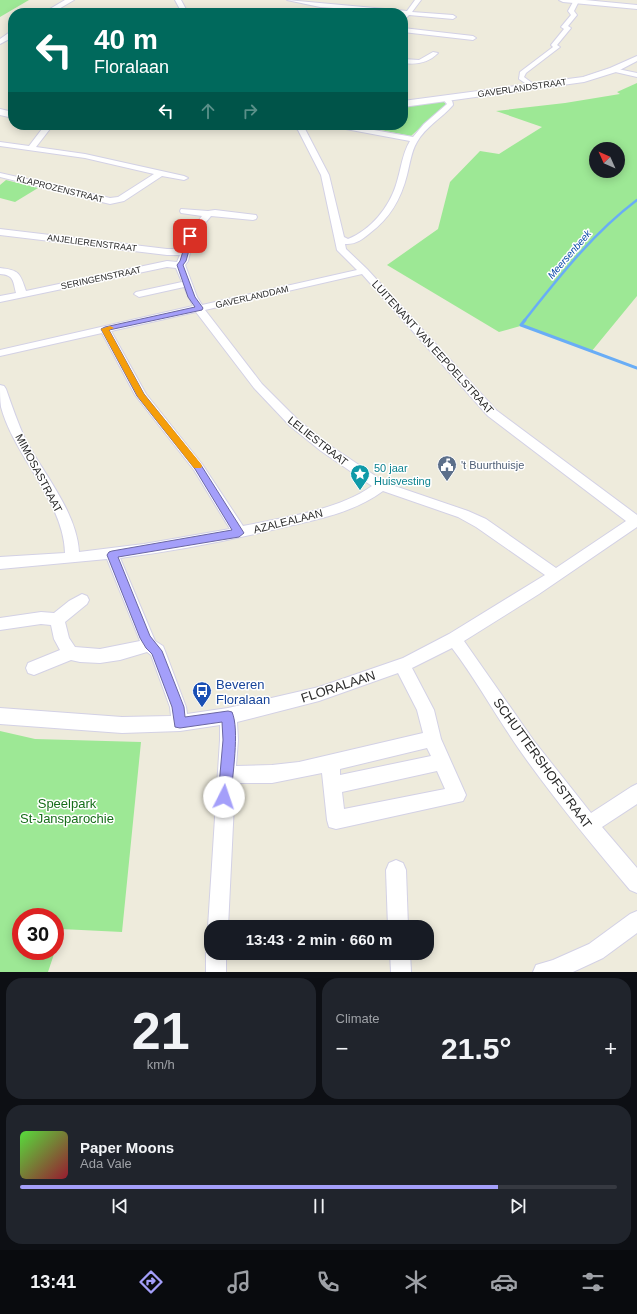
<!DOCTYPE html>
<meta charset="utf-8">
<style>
body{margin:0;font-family:Helvetica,sans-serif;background:#20242c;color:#f1f3f6;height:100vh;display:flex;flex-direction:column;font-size:15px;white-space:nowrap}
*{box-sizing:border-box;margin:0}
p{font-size:13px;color:#9ea1a6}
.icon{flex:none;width:22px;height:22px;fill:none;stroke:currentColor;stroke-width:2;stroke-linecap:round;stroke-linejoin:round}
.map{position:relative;height:972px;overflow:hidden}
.drawer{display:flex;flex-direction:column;gap:6px;padding:6px;background:#0d0f14;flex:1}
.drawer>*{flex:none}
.hud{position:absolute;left:8px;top:8px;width:400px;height:122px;border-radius:16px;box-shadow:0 2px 10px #0003;background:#00695c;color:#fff;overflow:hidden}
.needle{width:26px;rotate:315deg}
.fabs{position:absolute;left:589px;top:142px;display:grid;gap:8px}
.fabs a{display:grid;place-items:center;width:36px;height:36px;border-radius:50%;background:#171b24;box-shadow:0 2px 10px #0003;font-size:20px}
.speed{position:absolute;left:12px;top:908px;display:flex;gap:8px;font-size:20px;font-weight:700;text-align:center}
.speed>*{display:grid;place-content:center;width:52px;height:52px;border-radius:50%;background:#171b24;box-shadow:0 2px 10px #0003;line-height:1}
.speed .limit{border:6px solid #d22;background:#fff;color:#111}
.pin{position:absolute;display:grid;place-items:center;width:34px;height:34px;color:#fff;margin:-17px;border-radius:8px;box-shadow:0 2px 6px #0006}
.me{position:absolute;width:44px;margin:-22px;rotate:4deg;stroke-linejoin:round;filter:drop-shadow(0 0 3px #0008)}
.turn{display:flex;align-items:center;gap:14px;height:84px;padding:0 20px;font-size:18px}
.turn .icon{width:52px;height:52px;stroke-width:2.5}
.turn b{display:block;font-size:28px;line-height:34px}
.lanes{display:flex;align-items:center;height:38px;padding:0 20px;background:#0003;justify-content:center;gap:20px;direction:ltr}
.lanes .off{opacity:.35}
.big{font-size:30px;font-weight:800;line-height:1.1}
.drawer .card{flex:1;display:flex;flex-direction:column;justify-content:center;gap:6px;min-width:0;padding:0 14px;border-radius:16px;background:#20242c}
.drawer .dial{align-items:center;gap:0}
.dial b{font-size:52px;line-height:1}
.song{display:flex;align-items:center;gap:12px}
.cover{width:48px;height:48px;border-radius:6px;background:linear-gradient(135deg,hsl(110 70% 55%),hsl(350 70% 35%))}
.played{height:4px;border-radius:2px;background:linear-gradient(90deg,#a49ffa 80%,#363941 80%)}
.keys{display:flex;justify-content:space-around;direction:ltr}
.heat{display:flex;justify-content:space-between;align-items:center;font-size:22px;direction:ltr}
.drawer .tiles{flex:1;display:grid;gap:6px;grid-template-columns:1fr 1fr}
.card:last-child{grid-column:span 2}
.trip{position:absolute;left:204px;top:920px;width:230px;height:40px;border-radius:16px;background:#171b24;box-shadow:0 2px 10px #0003;font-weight:800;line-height:40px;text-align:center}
.tab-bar{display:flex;height:64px;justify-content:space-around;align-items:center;background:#090b0e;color:#9ea1a6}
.tab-bar .icon{width:28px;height:28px}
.tab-bar .on{color:#a49ffa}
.tab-bar b{font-size:18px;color:#f1f3f6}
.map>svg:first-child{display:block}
</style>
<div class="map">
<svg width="637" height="972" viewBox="0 0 637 972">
<rect width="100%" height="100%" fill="#eeebdc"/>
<g fill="#9de895" fill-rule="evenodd">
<path d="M0,0H29L0,17Z"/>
<path d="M637,83V296L591,352L524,325L499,332L387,265L438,229L450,182L480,151L499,154L542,127L496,111L565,103L620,94L617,92ZM596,149H618V171H596Z"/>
<path d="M443,101L446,104L411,136L355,125H403V107Z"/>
<path d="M6,180L38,188L15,202L0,198V185Z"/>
<path d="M0,731L35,739L141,742L122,932L61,929L55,950V917H21V951H55L48,972H0Z"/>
</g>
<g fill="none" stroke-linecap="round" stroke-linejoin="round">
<path stroke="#69adf6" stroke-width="2.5" d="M524,321C559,277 592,234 637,200"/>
<path stroke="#69adf6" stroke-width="3" d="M525,320L521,325L637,368"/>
<defs>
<g id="street">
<path d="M175,0H181L188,13H182Z"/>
<path d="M287,0L407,11L415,0H421L412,12L453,15L456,17L453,19L409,15L404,20L403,13L320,7Z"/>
<path d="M573,2L578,3L574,11L577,15L568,26L571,28L557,45L560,47L526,73L524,77L536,86L531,87L519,79L520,72L553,47L551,45L564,29L561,27L571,15L568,11Z"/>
<path d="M135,10L137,11V13H130Z"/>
<path d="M403,28L473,36L476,38L473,40L403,32Z"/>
<path d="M433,52L438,53C428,63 417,65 403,63V59L419,60Z"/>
<path d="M613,68L637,73V77L611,71L610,70Z"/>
<path d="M443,97C448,95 453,100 453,105C442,118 425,127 417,142C411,152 410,164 407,175C401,199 390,218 370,233C363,239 355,245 345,244L346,249L367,269L496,410L637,515V527L539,594L464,641L534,741L591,813L631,787L637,784V804L602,827L637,868V893L630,890C592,845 555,800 521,752C497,718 477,681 452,648L412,668L434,710L441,739L466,795L463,801L336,829L329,827L327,820L322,773L272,783H235L228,927H211V934L208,927L220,740V725L180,731L122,733L0,724V708L122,717L171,716L170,707L151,655L147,652L120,660L100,663L80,662L71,660L34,675L28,673L26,668L28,663L60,650L54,639L51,625L41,624L0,630V618L41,612L54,613L69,601L82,594L87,596L89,600L87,604L65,622L69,638L75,647L100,649L140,641L107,559L0,569V557L65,553C64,502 14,456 1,407C0,400 0,392 0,385L4,386L6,389C12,406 18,424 26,441C44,474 77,513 79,552L144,544L230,529L194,470L135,395L102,333L0,356V350L193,306L184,287L139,297L134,294L136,292L182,282L176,268L167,267L0,302V296L16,293C13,281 14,275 0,274V268C19,270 20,273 26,291L167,261L177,262L180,255H167L0,235V229L167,249H182L186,236L202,216L181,213L180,211L181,209L208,211L215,210L256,215L257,217L256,219L253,220L211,216L194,236L188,261L185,265L197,297L202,305L357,270L337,250L321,175L298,130L289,125H299L304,127L329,175L344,237L348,239C371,230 389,207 396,185C401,170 402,154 410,141L335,127L331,125H346L413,137L424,124L447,104L442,98ZM362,274L488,416L626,521L556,568L486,519L468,511L386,483L329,445L298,420L262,384L205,310ZM196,312L254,388L290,426L321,451L372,486C339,510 282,518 243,526L202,464L146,394L111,331ZM383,491L458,517L476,527L545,575L449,634L403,658L319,687L228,708L187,714L186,707L165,651L163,646L155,641L120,558C174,551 227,541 280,528C315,520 353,513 383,491ZM398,673L417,710L423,733L299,762L272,765L236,766L238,740L237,722L319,701ZM427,748L431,756L340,775V769ZM437,771L445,789L344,809L342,792Z"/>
<path d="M45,125H53L36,147L85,154L184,176L188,178L184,180L162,176L124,201L110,204L0,177V173L110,198L118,197L154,174L85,158L0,146V142L29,146Z"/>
<path d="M396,860L403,863L406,870L408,927H388L386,870L389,863Z"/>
<path d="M637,911V933L603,958L573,972H533L536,965L553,960L589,944L630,914Z"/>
<path d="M211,945V953H226V972H206V953L209,946Z"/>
<path d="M390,953H410L411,972H391Z"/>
</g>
<g id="secondary">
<path d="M65,0H74L52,13H43Z"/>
<path d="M559,0H585L637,5V9L563,2Z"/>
<path d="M10,32H13V37L0,44V39Z"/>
<path d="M637,56V61L616,72L584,82L403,107V101L583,77L610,68Z"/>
<path d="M0,109L13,112V118L0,115Z"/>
</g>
</defs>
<use href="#street" stroke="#d3d1e5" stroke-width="2"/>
<use href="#secondary" stroke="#d3d1e5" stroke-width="2"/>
<use href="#street" fill="#fff" fill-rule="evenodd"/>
<use href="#secondary" fill="#fff" fill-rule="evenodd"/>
</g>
<path fill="#a49ffa" stroke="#6b67a2" d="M188,235L193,236L186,261L183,265L195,297L203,308L202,310L109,330L144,394L201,465L244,533L239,537L118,557L150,636L162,651L184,707L185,717L228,711L232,712C240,730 232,777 231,797L229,801L224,803L220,801L218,797L223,740L222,722L180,728L175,727L172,707L152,654L146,648L140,638L107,555L109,552L112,551L232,530L195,469L137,396L101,329L105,327L195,307L188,297L177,265L180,261Z"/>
<path fill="#f59e0b" d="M110,326L114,328L109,330L144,394L201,464L202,466L201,468H194L138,397L101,329Z"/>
<defs>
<symbol id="civic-pin" viewBox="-11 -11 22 30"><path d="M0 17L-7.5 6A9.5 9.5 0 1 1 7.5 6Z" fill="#5c6f8a" stroke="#fff"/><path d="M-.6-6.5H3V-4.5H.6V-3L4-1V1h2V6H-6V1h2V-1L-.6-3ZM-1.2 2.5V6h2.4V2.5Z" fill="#fff"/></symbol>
<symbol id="sight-pin" viewBox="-11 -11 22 30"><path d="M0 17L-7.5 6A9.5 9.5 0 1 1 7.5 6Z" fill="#0f9aa8" stroke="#fff"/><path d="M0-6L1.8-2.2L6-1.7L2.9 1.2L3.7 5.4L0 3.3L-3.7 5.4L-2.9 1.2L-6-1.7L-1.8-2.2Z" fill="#fff"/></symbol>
<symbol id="bus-pin" viewBox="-11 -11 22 30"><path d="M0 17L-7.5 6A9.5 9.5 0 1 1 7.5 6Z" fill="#1a4fb4" stroke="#fff"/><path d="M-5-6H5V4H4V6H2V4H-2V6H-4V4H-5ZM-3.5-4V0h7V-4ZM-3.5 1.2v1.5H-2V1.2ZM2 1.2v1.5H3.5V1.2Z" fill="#fff"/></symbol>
</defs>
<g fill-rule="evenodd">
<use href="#civic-pin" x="436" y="454" width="22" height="30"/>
<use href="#sight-pin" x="349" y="463" width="22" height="30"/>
<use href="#bus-pin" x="191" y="680" width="22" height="30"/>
</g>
<g text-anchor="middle" stroke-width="3" stroke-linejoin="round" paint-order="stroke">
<g font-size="9" fill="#2b2b2b" stroke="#fff">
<text transform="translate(522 88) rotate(-8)" y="3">GAVERLANDSTRAAT</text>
<text transform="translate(60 189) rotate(14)" y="3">KLAPROZENSTRAAT</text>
<text transform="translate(92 243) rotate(7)" y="3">ANJELIERENSTRAAT</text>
<text transform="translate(101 278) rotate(-12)" y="3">SERINGENSTRAAT</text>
<text transform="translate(252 297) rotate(-13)" y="3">GAVERLANDDAM</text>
</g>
<g font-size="10" font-style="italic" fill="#0546a6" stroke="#fff">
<text transform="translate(569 254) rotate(-49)" y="4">Meersenbeek</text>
</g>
<g font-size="11" fill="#2b2b2b" stroke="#fff">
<text transform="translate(433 347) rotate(48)" y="4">LUITENANT VAN EEPOELSTRAAT</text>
<text transform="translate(318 441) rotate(38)" y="4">LELIESTRAAT</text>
<text transform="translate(39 473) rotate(62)" y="4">MIMOSASTRAAT</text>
<text transform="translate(288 521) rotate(-14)" y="4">AZALEALAAN</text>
</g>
<g font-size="11" fill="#4e5e75" stroke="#fff" text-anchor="start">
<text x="461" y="469">'t Buurthuisje</text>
</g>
<g font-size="11" fill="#0d838f" stroke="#fff" text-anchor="start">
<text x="374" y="472">50 jaar<tspan x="374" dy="13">Huisvesting</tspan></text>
</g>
<g font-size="13" fill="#164399" stroke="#fff" text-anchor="start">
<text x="216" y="689">Beveren<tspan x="216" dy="15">Floralaan</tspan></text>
</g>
<g font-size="13" fill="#2b2b2b" stroke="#fff">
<text transform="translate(338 686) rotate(-18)" y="5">FLORALAAN</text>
<text transform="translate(543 763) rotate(54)" y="5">SCHUTTERSHOFSTRAAT</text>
</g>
<g font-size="13" fill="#166e19" stroke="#fff">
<text x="67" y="808">Speelpark<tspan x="67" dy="15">St-Jansparochie</tspan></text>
</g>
</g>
</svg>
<div class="fabs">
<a><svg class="needle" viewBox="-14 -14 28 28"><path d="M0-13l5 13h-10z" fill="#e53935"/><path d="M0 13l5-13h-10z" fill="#9ea1a6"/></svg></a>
</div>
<div class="speed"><div class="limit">30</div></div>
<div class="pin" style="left:190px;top:236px;background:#d93025"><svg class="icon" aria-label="arrive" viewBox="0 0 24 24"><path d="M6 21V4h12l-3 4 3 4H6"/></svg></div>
<svg class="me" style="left:224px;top:797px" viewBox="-20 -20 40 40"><circle r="19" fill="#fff"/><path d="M0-13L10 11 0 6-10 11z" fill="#a49ffa"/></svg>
<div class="trip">13:43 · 2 min · 660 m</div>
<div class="hud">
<div class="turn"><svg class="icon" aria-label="left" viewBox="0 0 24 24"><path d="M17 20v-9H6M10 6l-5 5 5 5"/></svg><div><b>40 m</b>Floralaan</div></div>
<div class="lanes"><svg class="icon" aria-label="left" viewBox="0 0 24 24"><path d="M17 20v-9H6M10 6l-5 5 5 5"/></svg><svg class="icon off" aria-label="ahead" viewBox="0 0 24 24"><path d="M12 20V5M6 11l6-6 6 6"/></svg><svg class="icon off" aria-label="right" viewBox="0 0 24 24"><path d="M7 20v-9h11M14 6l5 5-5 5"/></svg></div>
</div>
</div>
<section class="drawer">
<div class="tiles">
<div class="card dial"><b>21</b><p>km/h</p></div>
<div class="card"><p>Climate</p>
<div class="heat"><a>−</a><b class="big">21.5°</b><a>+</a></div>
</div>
<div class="card">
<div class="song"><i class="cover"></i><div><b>Paper Moons</b><p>Ada Vale</p></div></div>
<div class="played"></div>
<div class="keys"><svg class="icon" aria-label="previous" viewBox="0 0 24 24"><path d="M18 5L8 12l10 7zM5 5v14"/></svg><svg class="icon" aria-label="pause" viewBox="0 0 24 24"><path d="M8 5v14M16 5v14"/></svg><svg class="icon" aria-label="next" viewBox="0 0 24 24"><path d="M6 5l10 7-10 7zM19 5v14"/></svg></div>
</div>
</div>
</section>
<nav class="tab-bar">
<b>13:41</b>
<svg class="icon on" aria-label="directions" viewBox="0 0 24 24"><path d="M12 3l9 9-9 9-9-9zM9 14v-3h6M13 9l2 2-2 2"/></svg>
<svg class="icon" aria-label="music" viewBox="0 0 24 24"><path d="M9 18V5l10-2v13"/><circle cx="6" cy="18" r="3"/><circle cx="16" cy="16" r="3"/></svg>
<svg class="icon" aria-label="phone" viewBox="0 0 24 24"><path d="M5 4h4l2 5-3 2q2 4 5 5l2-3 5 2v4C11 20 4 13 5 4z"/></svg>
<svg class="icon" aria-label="climate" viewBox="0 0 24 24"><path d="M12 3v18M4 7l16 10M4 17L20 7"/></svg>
<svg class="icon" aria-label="car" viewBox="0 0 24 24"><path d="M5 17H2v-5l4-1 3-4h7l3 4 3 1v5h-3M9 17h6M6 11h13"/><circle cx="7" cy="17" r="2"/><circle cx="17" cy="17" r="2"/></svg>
<svg class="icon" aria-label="filters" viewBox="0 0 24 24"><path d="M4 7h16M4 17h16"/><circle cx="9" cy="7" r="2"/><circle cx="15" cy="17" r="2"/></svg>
</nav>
